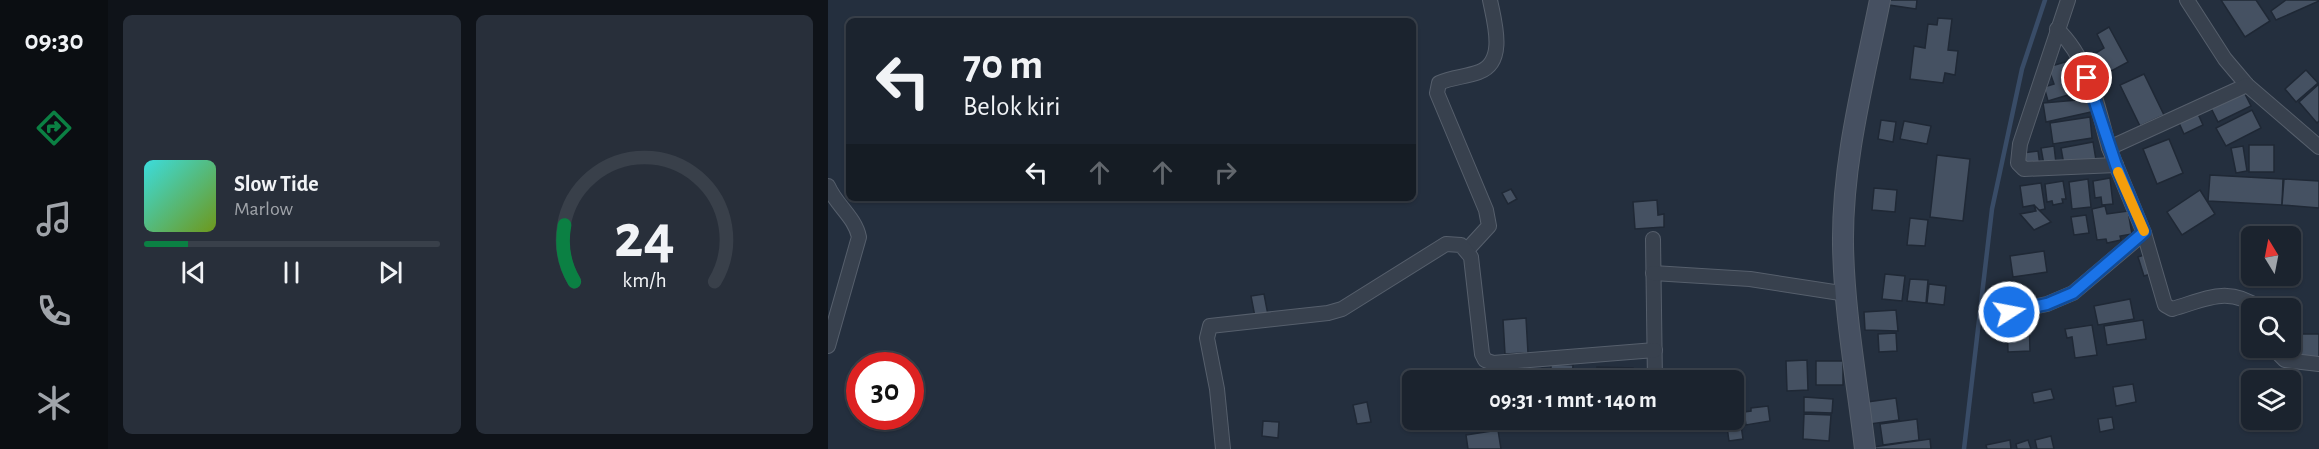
<!DOCTYPE html>
<html lang="id">
<meta charset="utf-8">
<style>
body{margin:0;font-family:"Alegreya Sans",sans-serif;background:#282f3a;color:#f1f3f6;height:100vh;display:flex;flex-direction:column;font-size:22px;white-space:nowrap}
*{box-sizing:border-box;margin:0}
p{font-size:20px;color:#a0a4aa}
.icon{flex:none;width:33px;height:33px;fill:none;stroke:currentColor;stroke-width:2;stroke-linecap:round;stroke-linejoin:round}
.map{position:relative;flex:1;overflow:hidden}
.panel{display:flex;flex-direction:column;gap:15px;padding:15px;background:#0f1319;width:720px}
.panel>*{flex:none}
.guide{position:absolute;left:18px;top:18px;width:570px;height:183px;border-radius:9px;box-shadow:0 2px 4px #0004,0 0 0 2px #39404a;background:#1b232e;color:#f1f3f6;overflow:hidden}
.needle{width:39px;rotate:350deg}
.tools{position:absolute;left:1413px;top:226px;display:grid;gap:12px}
.tools a{display:grid;place-items:center;width:60px;height:60px;border-radius:9px;background:#1b232e;box-shadow:0 2px 4px #0004,0 0 0 2px #39404a;font-size:30px}
.speed{position:absolute;left:18px;top:352px;display:flex;gap:12px;font-size:30px;font-weight:700;text-align:center}
.speed>*{display:grid;place-content:center;width:78px;height:78px;border-radius:50%;background:#1b232e;box-shadow:0 2px 4px #0004,0 0 0 2px #39404a;line-height:1}
.speed .limit{border:9px solid #d22;background:#fff;color:#111}
.pin{position:absolute;display:grid;place-items:center;width:51px;height:51px;color:#fff;margin:-26px;border:3px solid #fff;border-radius:50%;box-shadow:0 2px 6px #0007}
.me{position:absolute;width:66px;margin:-33px;rotate:79deg;stroke-linejoin:round;filter:drop-shadow(0 0 4px #0008)}
.turn{display:flex;align-items:center;gap:21px;height:126px;padding:0 18px;font-size:27px}
.turn .icon{width:78px;height:78px;stroke-width:2.5}
.turn b{display:block;font-size:42px;line-height:51px}
.lanes{display:flex;align-items:center;height:57px;padding:0 18px;background:#0003;justify-content:center;gap:30px;direction:ltr}
.lanes .off{opacity:.35}
.panel .widget{flex:1;display:flex;flex-direction:column;justify-content:center;gap:9px;min-width:0;padding:0 21px;border-radius:9px;background:#282f3a}
.panel .dial{align-items:center;gap:0}
.dial svg{height:156px;overflow:visible;fill:none;stroke:#39404a;stroke-width:7;stroke-linecap:round;text-anchor:middle}
.dial text{fill:#f1f3f6;stroke:none}
.song{display:flex;align-items:center;gap:18px}
.cover{width:72px;height:72px;border-radius:9px;background:linear-gradient(135deg,hsl(180 70% 55%),hsl(80 70% 35%))}
.played{height:6px;border-radius:3px;background:linear-gradient(90deg,#0b8043 15%,#39404a 15%)}
.keys{display:flex;justify-content:space-around;direction:ltr}
.panel .tiles{flex:1;display:grid;gap:15px;grid-template-columns:repeat(2,1fr)}
.trip{position:absolute;left:574px;top:370px;width:342px;height:60px;border-radius:9px;background:#1b232e;box-shadow:0 2px 4px #0004,0 0 0 2px #39404a;font-weight:700;line-height:60px;text-align:center}
main{display:flex;flex:1;min-height:0}
.tab-bar{display:flex;flex-direction:column;width:108px;justify-content:space-around;align-items:center;background:#0b0e12;color:#a0a4aa}
.tab-bar .icon{width:42px;height:42px}
.tab-bar .on{color:#0b8043}
.tab-bar b{font-size:27px;color:#f1f3f6}
.map>svg:first-child{display:block}
</style>
<main>
<nav class="tab-bar">
<b>09:30</b>
<svg class="icon on" aria-label="directions" viewBox="0 0 24 24"><path d="M12 3l9 9-9 9-9-9zM9 14v-3h6M13 9l2 2-2 2"/></svg>
<svg class="icon" aria-label="music" viewBox="0 0 24 24"><path d="M9 18V5l10-2v13"/><circle cx="6" cy="18" r="3"/><circle cx="16" cy="16" r="3"/></svg>
<svg class="icon" aria-label="phone" viewBox="0 0 24 24"><path d="M5 4h4l2 5-3 2q2 4 5 5l2-3 5 2v4C11 20 4 13 5 4z"/></svg>
<svg class="icon" aria-label="climate" viewBox="0 0 24 24"><path d="M12 3v18M4 7l16 10M4 17L20 7"/></svg>
</nav>
<section class="panel">
<div class="tiles">
<div class="widget">
<div class="song"><i class="cover"></i><div><b>Slow Tide</b><p>Marlow</p></div></div>
<div class="played"></div>
<div class="keys"><svg class="icon" aria-label="previous" viewBox="0 0 24 24"><path d="M18 5L8 12l10 7zM5 5v14"/></svg><svg class="icon" aria-label="pause" viewBox="0 0 24 24"><path d="M8 5v14M16 5v14"/></svg><svg class="icon" aria-label="next" viewBox="0 0 24 24"><path d="M6 5l10 7-10 7zM19 5v14"/></svg></div>
</div>
<div class="widget dial"><svg viewBox="0 0 100 80">
<path d="M14 69A42 42 0 1 1 86 69"/>
<path d="M14 69A42 42 0 0 1 9 40" stroke="#0b8043"/>
<text x="50" y="56" font-size="32" font-weight="700">24</text>
<text x="50" y="72" font-size="11">km/h</text>
</svg></div>
</div>
</section>
<div class="map">
<svg width="1491" height="449" viewBox="0 0 1491 449">
<rect width="100%" height="100%" fill="#242f3e"/>
<g fill="none" stroke-linecap="round" stroke-linejoin="round">
<path stroke="#394c67" stroke-width="4.5" d="M1136,449L1164,209L1194,69L1217,0"/>
</g>
<g fill="#455162" stroke="#1f2835" stroke-width="1.5">
<path d="M1062,0H1089L1088,9L1061,5Z"/>
<path d="M1393,0H1428L1442,21L1417,37Z"/>
<path d="M1458,0H1491V1L1448,20L1443,11Z"/>
<path d="M1110,18L1124,19L1120,50L1130,51L1127,75L1117,73L1115,83L1082,79L1086,46L1097,48L1100,24L1109,25Z"/>
<path d="M1281,27L1300,62L1274,76L1263,56L1276,48L1269,34Z"/>
<path d="M1251,58L1260,89L1220,101L1216,87L1226,84L1220,67Z"/>
<path d="M1478,70L1490,83L1468,102L1457,89Z"/>
<path d="M1316,74L1336,115L1312,126L1292,85Z"/>
<path d="M1491,84V121L1489,123L1471,102Z"/>
<path d="M1416,92L1423,106L1390,122L1383,108Z"/>
<path d="M1261,99L1263,112L1218,122L1215,103Z"/>
<path d="M1424,110L1433,128L1398,146L1388,128Z"/>
<path d="M1370,114L1375,125L1356,134L1351,123Z"/>
<path d="M1262,117L1264,138L1225,144L1222,123Z"/>
<path d="M1053,120L1068,122L1065,142L1050,139Z"/>
<path d="M1076,121L1103,126L1099,144L1072,139Z"/>
<path d="M1341,139L1355,173L1329,184L1315,149Z"/>
<path d="M1265,142L1268,160L1236,165L1233,148Z"/>
<rect x="1421" y="145" width="25" height="27"/>
<path d="M1226,146L1228,163L1216,165L1213,148Z"/>
<path d="M1415,146L1419,171L1408,173L1403,148Z"/>
<path d="M1210,151L1212,166L1196,169L1194,153Z"/>
<path d="M1109,155L1142,159L1135,221L1102,217Z"/>
<path d="M1382,175L1455,179L1454,205L1380,201Z"/>
<path d="M1282,178L1285,204L1274,205L1273,197L1267,198L1265,181Z"/>
<path d="M1260,179L1263,207L1244,209L1241,182Z"/>
<path d="M1456,179L1491,181V208L1454,205Z"/>
<path d="M1235,181L1238,199H1234L1235,203L1225,205L1224,201L1219,202L1217,184Z"/>
<path d="M1213,183L1217,209L1208,211L1206,205L1195,207L1192,186Z"/>
<path d="M1046,188L1069,190L1067,212L1044,210Z"/>
<path d="M683,189L689,199L680,204L674,193Z"/>
<path d="M1372,190L1387,214L1354,235L1339,212Z"/>
<path d="M829,200L830,215L836,214V227L807,229L805,202Z"/>
<path d="M1206,205L1223,222L1206,230L1192,214L1208,211Z"/>
<path d="M1277,206L1279,214L1300,211L1304,234L1292,236L1293,240L1279,243L1278,239L1269,240L1264,209Z"/>
<path d="M1258,215L1261,233L1246,235L1243,217Z"/>
<path d="M1082,218L1100,220L1097,246L1079,245Z"/>
<path d="M1216,251L1219,272L1185,277L1182,256Z"/>
<path d="M1319,254L1326,273L1316,276L1310,257Z"/>
<path d="M1057,274L1077,276L1074,301L1054,299Z"/>
<path d="M1082,279L1100,280L1098,303L1079,301Z"/>
<path d="M1101,284L1118,286L1116,305L1099,303Z"/>
<path d="M436,294L440,315L427,317L423,296Z"/>
<path d="M1302,299L1306,319L1270,325L1266,306Z"/>
<path d="M1068,310L1070,331L1037,330L1036,312Z"/>
<path d="M698,318L700,353L677,354L675,320Z"/>
<path d="M1179,318H1201L1202,351L1180,352Z"/>
<path d="M1315,320L1318,339L1279,345L1276,326Z"/>
<path d="M1264,325L1269,355L1247,358L1244,337L1239,338L1237,329Z"/>
<path d="M1068,333L1069,351L1051,352L1050,334Z"/>
<path d="M1466,334H1491V359H1465Z"/>
<path d="M979,360L980,390L959,391L958,361Z"/>
<rect x="988" y="361" width="27" height="24"/>
<path d="M723,364L745,365L744,381L713,380L714,368L723,369Z"/>
<path d="M769,367L805,368L804,381H768Z"/>
<path d="M652,376L662,378L663,381H630V378Z"/>
<path d="M1305,384L1308,402L1288,406L1285,387Z"/>
<path d="M1223,389L1226,399L1206,403L1204,393Z"/>
<path d="M976,397L1005,399L1004,413L976,412Z"/>
<path d="M1068,398L1071,420L1042,424L1039,402Z"/>
<path d="M539,402L543,422L529,424L525,405Z"/>
<path d="M940,406L942,421L918,425L916,412L923,411V408Z"/>
<path d="M976,414L1003,415L1001,441L975,439Z"/>
<path d="M1284,417L1286,429L1272,432L1270,419Z"/>
<path d="M912,418L915,439L901,441L898,420Z"/>
<path d="M1089,419L1091,440L1055,445L1052,424Z"/>
<path d="M435,421L451,422L450,438L434,436Z"/>
<path d="M670,430L673,449H640L638,435Z"/>
<path d="M1223,436L1226,449H1209L1207,440Z"/>
<path d="M1102,439L1103,449H1046L1045,447Z"/>
<path d="M1182,440L1183,449H1159L1158,445Z"/>
<path d="M1200,440L1203,449H1189L1188,444Z"/>
</g>
<g fill="none" stroke-linecap="round" stroke-linejoin="round">
<defs>
<g id="street">
<path d="M1240,0L1192,144L1190,163L1196,169L1288,165"/>
<path d="M1359,0L1397,59L1419,85L1491,147"/>
<path d="M1229,29C1261,59 1270,108 1281,148"/>
<path d="M1419,85L1281,148L1316,233L1337,305L1344,309C1379,299 1400,285 1433,309"/>
<path d="M0,186C8,205 27,217 31,237L0,346"/>
<path d="M825,239L827,381"/>
<path d="M639,250L661,226L658,210L609,93L611,83C624,77 638,77 651,72C679,62 666,21 662,0"/>
<path d="M825,273L922,279L1019,294"/>
<path d="M1181,312L1219,304L1245,293L1316,233"/>
<path d="M1450,348V353L1457,360L1491,364"/>
<path d="M395,449L389,389L379,338L382,326L500,313L514,309L618,244L633,245L643,257L654,354L657,360L665,363L827,350"/>
</g>
<path id="secondary" d="M1037,449C1029,381 1016,312 1015,244C1014,162 1036,80 1052,0"/>
</defs>
<use href="#street" stroke="#565f6c" stroke-width="16"/>
<use href="#secondary" stroke="#565f6c" stroke-width="22"/>
<use href="#street" stroke="#38414e" stroke-width="14"/>
<use href="#secondary" stroke="#465061" stroke-width="20"/>
</g>
<g fill="none" stroke-linecap="round" stroke-linejoin="round">
<defs>
<path id="route" d="M1181,312L1219,304L1245,293L1316,232L1288,165L1259,78"/>
</defs>
<use href="#route" stroke="#114b97" stroke-width="15"/>
<use href="#route" stroke="#1a73e8" stroke-width="10"/>
<path stroke="#f59e0b" stroke-width="10" d="M1290,172L1316,231"/>
</g>
</svg>
<div class="tools">
<a><svg class="needle" viewBox="-14 -14 28 28"><path d="M0-13l5 13h-10z" fill="#e53935"/><path d="M0 13l5-13h-10z" fill="#a0a4aa"/></svg></a>
<a><svg class="icon" aria-label="search" viewBox="0 0 24 24"><circle cx="10" cy="10" r="6"/><path d="M15 15l6 6"/></svg></a>
<a><svg class="icon" aria-label="layers" viewBox="0 0 24 24"><path d="M12 4l9 5-9 5-9-5zM3 14l9 5 9-5"/></svg></a>
</div>
<div class="speed"><div class="limit">30</div></div>
<div class="pin" style="left:1259px;top:78px;background:#d93025"><svg class="icon" aria-label="arrive" viewBox="0 0 24 24"><path d="M6 21V4h12l-3 4 3 4H6"/></svg></div>
<svg class="me" style="left:1181px;top:312px" viewBox="-20 -20 40 40"><circle r="17" fill="#1a73e8" stroke="#fff" stroke-width="3"/><path d="M0-11L8 9 0 5-8 9z" fill="#fff"/></svg>
<div class="trip">09:31 · 1 mnt · 140 m</div>
<div class="guide">
<div class="turn"><svg class="icon" aria-label="left" viewBox="0 0 24 24"><path d="M17 20v-9H6M10 6l-5 5 5 5"/></svg><div><b>70 m</b>Belok kiri</div></div>
<div class="lanes"><svg class="icon" aria-label="left" viewBox="0 0 24 24"><path d="M17 20v-9H6M10 6l-5 5 5 5"/></svg><svg class="icon off" aria-label="ahead" viewBox="0 0 24 24"><path d="M12 20V5M6 11l6-6 6 6"/></svg><svg class="icon off" aria-label="ahead" viewBox="0 0 24 24"><path d="M12 20V5M6 11l6-6 6 6"/></svg><svg class="icon off" aria-label="right" viewBox="0 0 24 24"><path d="M7 20v-9h11M14 6l5 5-5 5"/></svg></div>
</div>
</div>
</main>
